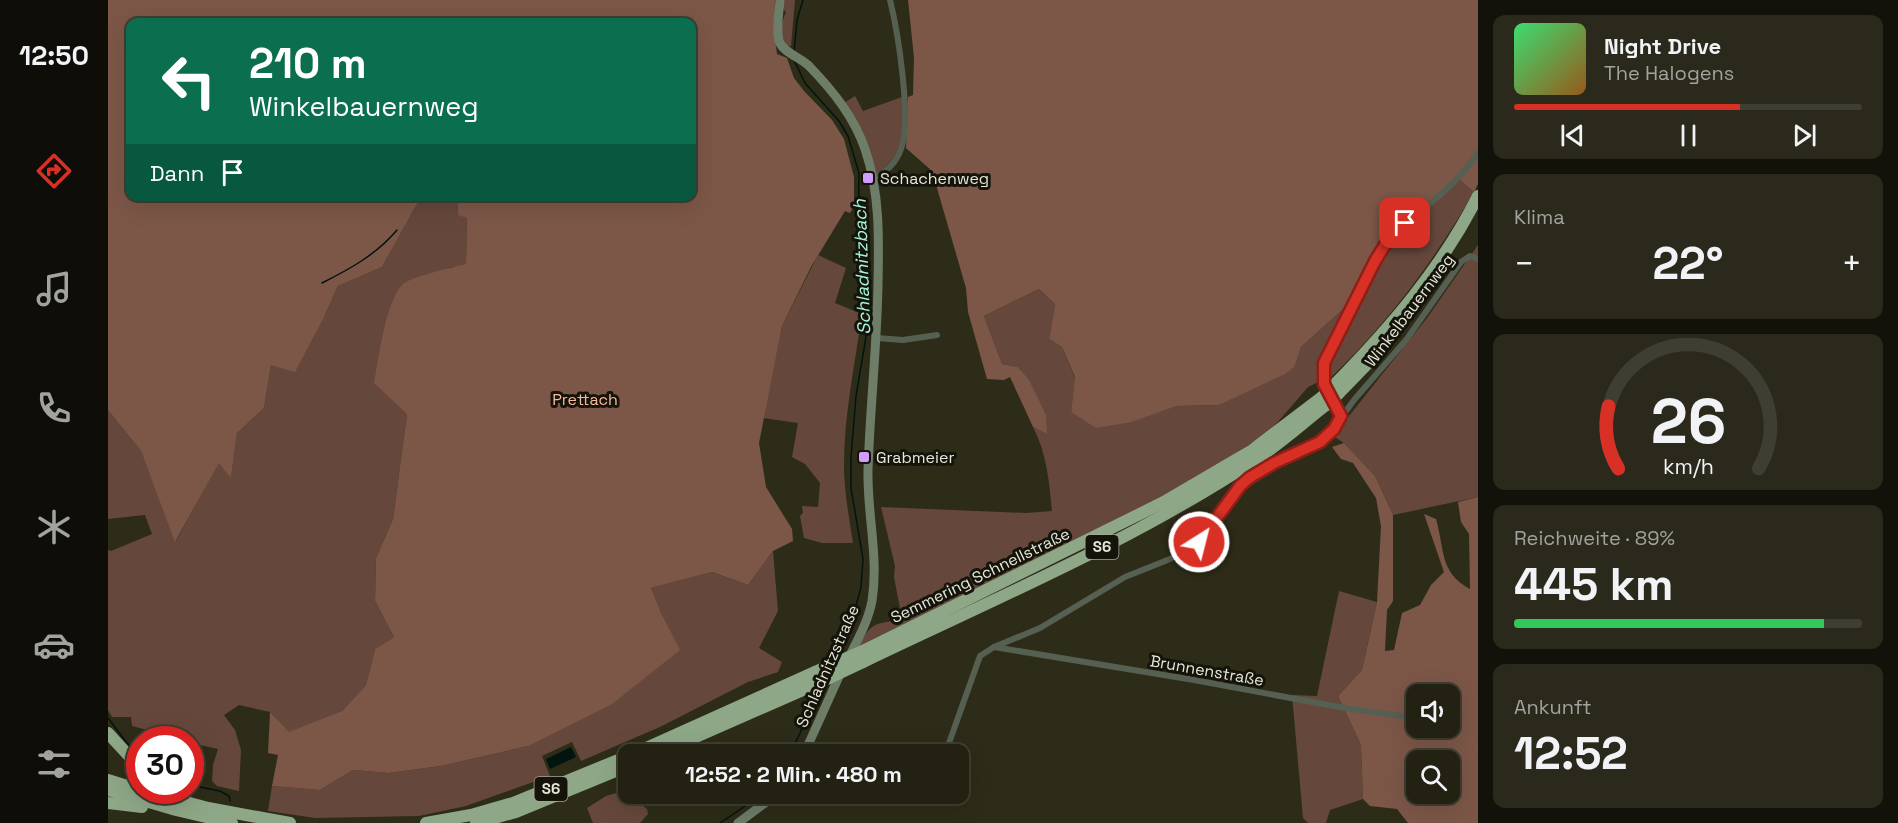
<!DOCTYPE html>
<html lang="de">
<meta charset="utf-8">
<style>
body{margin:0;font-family:"Space Grotesk",sans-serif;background:#2a291b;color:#f1f3f6;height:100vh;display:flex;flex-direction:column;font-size:22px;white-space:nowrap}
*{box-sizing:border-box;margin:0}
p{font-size:20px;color:#a2a39f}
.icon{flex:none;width:33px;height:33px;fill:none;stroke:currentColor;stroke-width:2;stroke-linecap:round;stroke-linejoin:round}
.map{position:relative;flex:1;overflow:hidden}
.details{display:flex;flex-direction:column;gap:15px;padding:15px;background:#13120a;width:420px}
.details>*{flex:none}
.banner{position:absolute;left:18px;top:18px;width:570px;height:183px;border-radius:12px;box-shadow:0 6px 24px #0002,0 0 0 2px #3f3e32;background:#0b6e4f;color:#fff;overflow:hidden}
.buttons{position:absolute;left:1298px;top:684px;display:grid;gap:12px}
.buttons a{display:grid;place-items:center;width:54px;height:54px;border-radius:12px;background:#222112;box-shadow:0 6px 24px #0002,0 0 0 2px #3f3e32;font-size:30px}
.speed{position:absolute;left:18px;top:726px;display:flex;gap:12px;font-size:30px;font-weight:700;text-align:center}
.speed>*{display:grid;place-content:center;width:78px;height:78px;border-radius:50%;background:#222112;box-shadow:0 6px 24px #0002,0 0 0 2px #3f3e32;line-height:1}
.speed .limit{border:9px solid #d22;background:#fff;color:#111}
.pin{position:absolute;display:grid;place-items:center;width:51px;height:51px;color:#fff;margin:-26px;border-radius:12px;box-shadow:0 3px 9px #0006}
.me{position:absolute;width:66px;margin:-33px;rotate:36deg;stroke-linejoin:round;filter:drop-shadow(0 0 4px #0008)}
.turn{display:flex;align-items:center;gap:21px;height:126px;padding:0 24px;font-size:27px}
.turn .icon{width:78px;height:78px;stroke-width:2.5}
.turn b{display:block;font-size:42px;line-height:51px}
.then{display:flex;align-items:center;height:57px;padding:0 24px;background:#0003;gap:12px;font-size:22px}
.big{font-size:45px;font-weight:600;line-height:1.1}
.details .widget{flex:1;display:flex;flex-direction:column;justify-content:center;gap:9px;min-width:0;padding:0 21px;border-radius:12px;background:#2a291b}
.details .dial{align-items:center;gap:0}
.dial svg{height:156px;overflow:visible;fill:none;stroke:#3f3e32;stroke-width:7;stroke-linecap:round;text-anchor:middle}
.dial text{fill:#f1f3f6;stroke:none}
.song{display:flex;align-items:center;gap:18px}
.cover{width:72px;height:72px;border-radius:9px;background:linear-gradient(135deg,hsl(140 70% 55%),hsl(30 70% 35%))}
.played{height:6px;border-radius:3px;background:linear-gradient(90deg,#d93025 65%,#3f3e32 65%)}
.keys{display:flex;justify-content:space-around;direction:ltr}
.heat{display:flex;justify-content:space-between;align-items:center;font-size:33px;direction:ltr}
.charge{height:9px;border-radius:4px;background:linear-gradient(90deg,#34c759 89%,#3f3e32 0)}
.trip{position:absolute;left:510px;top:744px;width:351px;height:60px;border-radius:12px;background:#222112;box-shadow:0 6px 24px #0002,0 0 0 2px #3f3e32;font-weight:600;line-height:60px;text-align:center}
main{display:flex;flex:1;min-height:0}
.tabs{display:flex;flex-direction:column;width:108px;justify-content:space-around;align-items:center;background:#0e0d07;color:#a2a39f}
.tabs .icon{width:42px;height:42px}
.tabs .selected{color:#d93025}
.tabs b{font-size:27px;color:#f1f3f6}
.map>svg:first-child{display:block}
</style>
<main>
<nav class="tabs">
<b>12:50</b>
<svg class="icon selected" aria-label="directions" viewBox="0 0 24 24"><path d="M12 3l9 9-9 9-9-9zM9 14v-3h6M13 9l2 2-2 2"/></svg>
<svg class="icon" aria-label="music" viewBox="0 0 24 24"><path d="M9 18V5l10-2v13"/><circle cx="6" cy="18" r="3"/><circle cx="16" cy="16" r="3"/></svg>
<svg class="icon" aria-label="phone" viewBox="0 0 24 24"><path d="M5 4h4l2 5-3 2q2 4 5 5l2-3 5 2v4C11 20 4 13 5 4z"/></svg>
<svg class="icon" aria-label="climate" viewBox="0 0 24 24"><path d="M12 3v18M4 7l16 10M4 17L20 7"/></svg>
<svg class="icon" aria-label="car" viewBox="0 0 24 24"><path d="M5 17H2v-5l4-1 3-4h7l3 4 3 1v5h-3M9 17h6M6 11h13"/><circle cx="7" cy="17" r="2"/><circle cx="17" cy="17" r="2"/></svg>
<svg class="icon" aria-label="filters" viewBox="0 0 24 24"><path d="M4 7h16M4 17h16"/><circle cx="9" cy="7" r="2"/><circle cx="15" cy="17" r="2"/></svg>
</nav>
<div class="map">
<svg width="1370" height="823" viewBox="0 0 1370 823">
<rect width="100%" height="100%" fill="#2d2c18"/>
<g fill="#66473b">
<path d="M675,0H687L683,46L678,47C671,36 673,22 678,12L674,8Z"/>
<path d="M747,96L755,111L794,97C797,127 796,158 768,174L736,103Z"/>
<path d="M1348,177L1366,192C1325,263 1276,328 1216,384L1214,380L1200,387L1162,431L1079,485L751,646C764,620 768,625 794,619L786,577L787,566L773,507L918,513L944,511C941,481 939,454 925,427L939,434L920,378L910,367L894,364L876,316L931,289L947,304L941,339L954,347L967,378L963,412L1023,422L1069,406L1111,405L1185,367L1193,347L1241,304L1283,230Z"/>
<path d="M313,197H349L350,214L359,217L358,265L341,268L299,414L285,519L268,558L267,601L286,637L267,649L258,685L234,711L181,733L162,712L131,705L116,715L127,730L133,750L131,791L109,786L104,781L105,765L110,749L83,743L82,740L61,739L43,731L24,726L23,717H4L0,710V550L3,551L44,534L37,515L0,519V410L33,451L68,541L111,462L123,477L129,433L156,408L163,365L217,315L230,286L274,267Z"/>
<path d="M1370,245V497L1285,515L1267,476L1236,443L1225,436L1319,318Z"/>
<path d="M710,255L738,268L727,303L754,314C747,364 736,415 736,465C736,491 741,517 745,543H714L696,538L692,516L695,513L694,506L710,507L712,483L697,464L684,457L690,423L655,418L674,326Z"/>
<path d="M665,551L670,611L651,648L674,662L670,672L640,682L552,727L473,761L464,742L434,756L442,776L358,806L311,816L207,818L160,811L164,786L212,790L245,770L281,773L333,766L420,746L555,617L543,588L604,572L640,585Z"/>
<path d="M1231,591L1269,602L1254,670L1230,696L1253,745L1255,799L1222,810L1218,823H1200L1195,818L1184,695L1209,696Z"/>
<path d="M515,791L539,809L540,814L532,823H485L479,808L498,796Z"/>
</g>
<g fill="#7c5748" fill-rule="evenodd">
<path d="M0,0H667L666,32L669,54L679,58L686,78L696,91L724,120L736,139L746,177V206L742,213L737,211L703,267L674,326L651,443L658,487L684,529L685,541L665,551L640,585L604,572L543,588L555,617L572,650L504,704L420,746L333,766L281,773L245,770L212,790L164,786L170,755L160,753L162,712L181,732L234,711L258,685L267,649L286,637L267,601L268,558L285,519L299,414L266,383C271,358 277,302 295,284C303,277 346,267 358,264L359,218L350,215L349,197L584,196V22H22V196L313,197L274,267L230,286L217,315L187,372L163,365L156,408L129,433L123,478L111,463L67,542L33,451L0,410Z"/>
<path d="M800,0H1370V184L1366,192L1348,177L1318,205L1283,230L1241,304L1193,347L1186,367L1177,374L1111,405L1069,406L1024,422L988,428L963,412L967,377L954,347L941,339L947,304L931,289L876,316L894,364L910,367L920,378L938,415L939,434L925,427L902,377L896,380L879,379L860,312L858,288L824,171L798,148L800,97L805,95L806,58Z"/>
<path d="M1236,443L1267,476L1285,515V601L1279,610L1277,651L1286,650L1294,613L1312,605L1323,585L1336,572L1316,514L1328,519C1337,550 1331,572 1362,589L1361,534L1353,522L1350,502L1370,497V823H1300L1289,809L1262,806L1255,799L1253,745L1230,696L1254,670L1269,602L1273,526L1268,498L1245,463L1233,459L1224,447ZM1308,694H1341V728H1308ZM1308,760H1341V794H1308Z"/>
</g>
<path fill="#01150e" d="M463,747L468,757L442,769L438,759Z"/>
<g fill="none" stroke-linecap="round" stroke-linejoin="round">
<g stroke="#01150e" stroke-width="1.5">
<path d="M686,52L689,20L695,0"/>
<path d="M686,60L697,83L731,121L740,136L751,173L750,257L757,308L758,337L748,396L743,457V488L755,559L753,587L747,610L727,658"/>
<path d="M214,283C242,269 269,254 289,230"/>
<path d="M0,718L22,747L32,755"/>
<path d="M682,754L714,687"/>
<path d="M82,785L112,791L121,796L122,801"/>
<path d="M612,823L655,794"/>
</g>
<g stroke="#556052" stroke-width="6">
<path d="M764,178C778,173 788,163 793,149C804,120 790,32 782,0"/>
<path d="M769,338L795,340L829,335"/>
<path d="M1233,416C1225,402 1214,387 1215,370C1216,354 1273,244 1286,231C1296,222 1309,214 1319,206C1339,190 1356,173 1370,153"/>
<path d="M886,647L1086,680L1237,708L1308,718"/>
<path d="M700,748L710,754"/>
<path d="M832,754L841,743L872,656L886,647L932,628L1017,577L1062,559L1091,542L1132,486L1141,478L1166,463L1202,447L1220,436L1246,400L1298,340L1353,262L1362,256L1370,259"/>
<path d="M767,794L774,799L783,802L796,794"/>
</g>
<g stroke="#6d7d68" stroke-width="9">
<path d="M672,0C671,12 668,29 671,41C675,53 694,58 702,67C725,91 746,117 757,149C772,192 771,239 770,284C769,346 762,408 760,470C759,514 771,557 764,601C760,622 749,641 740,659"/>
<path d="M696,754L733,672"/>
<path d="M630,823L669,794"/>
</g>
<g stroke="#8ea887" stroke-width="12">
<path d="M1225,386C1281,329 1334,268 1370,196"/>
<path d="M1230,394L1265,358L1284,335"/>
<path d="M757,650L1056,502L1143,451L1214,397"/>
<path d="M755,662C888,598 1027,540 1150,458C1174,442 1196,422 1218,405"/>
<path d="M0,733L32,768"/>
<path d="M525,754L707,672"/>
<path d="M549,754L704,686"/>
<path d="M0,780L32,790"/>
<path d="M0,790L68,810L124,823"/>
<path d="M34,790L100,808L182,823"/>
<path d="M0,803L34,807"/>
<path d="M318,823L363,815L405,803L520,756"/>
<path d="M368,823L408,812L520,766"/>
</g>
<g stroke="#8ea887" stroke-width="12">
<path d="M1214,397L1225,386"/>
<path d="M1218,405L1230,394"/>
<path d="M707,672L757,650"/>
<path d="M704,686L755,662"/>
</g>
</g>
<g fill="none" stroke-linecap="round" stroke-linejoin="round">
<defs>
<path id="route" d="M1091,542L1132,486L1141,478L1166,463L1212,442L1226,429L1233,416L1216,384V363L1267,261L1285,232L1297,223"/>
</defs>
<use href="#route" stroke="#8d1f18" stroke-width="15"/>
<use href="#route" stroke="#d93025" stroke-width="10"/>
</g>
<g fill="#d19dfe" stroke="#14140b" stroke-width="2">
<rect x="754" y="172" width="12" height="12" rx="3"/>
<rect x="750" y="451" width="12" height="12" rx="3"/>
</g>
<g text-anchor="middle" stroke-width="6" stroke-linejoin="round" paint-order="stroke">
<g fill="#14140b" stroke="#a7a79b" stroke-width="1.5">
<rect x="977.5" y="535" width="33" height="24" rx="4.5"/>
<rect x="426.5" y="777" width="33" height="24" rx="4.5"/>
</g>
<g font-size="15" font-weight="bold" fill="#e6e6d9">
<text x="994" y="552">S6</text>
<text x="443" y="794">S6</text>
</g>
<g font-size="16" fill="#e6e6d9" stroke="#14140b" text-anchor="start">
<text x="772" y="184">Schachenweg</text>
<text x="768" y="463">Grabmeier</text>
</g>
<g font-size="16" fill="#e6e6d9" stroke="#14140b">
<text transform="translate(1301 310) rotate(-53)" y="6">Winkelbauernweg</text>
<text transform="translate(872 575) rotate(-26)" y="6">Semmering Schnellstraße</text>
<text transform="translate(719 666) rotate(-66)" y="6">Schladnitzstraße</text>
<text transform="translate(1099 670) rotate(10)" y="6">Brunnenstraße</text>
</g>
<g font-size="16" fill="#fab89d" stroke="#14140b">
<text x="477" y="405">Prettach</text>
</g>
<g font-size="18" font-style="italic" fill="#a7f4da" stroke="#14140b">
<text transform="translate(754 267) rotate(-92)" y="6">Schladnitzbach</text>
</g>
</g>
</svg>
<div class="buttons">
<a><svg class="icon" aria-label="sound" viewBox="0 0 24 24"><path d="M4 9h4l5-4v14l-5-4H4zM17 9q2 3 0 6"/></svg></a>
<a><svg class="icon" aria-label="search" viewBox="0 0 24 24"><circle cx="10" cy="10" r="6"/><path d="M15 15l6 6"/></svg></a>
</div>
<div class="speed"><div class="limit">30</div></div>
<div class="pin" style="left:1297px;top:223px;background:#d93025"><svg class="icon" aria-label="arrive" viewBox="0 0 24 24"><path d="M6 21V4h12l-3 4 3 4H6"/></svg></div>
<svg class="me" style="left:1091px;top:542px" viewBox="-20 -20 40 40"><circle r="17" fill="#d93025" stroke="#fff" stroke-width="3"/><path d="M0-11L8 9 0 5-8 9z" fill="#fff"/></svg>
<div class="trip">12:52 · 2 Min. · 480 m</div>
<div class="banner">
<div class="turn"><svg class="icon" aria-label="left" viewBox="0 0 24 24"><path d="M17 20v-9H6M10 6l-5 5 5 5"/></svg><div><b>210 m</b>Winkelbauernweg</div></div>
<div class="then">Dann<svg class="icon" aria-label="arrive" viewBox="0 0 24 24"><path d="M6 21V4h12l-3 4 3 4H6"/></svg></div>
</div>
</div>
<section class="details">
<div class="widget">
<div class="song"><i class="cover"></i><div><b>Night Drive</b><p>The Halogens</p></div></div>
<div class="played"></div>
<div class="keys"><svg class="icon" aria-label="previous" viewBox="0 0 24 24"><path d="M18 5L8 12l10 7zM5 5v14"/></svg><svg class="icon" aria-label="pause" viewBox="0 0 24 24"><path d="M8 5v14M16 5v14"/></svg><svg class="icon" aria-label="next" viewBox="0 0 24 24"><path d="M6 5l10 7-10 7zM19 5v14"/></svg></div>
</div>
<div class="widget"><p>Klima</p>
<div class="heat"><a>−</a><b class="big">22°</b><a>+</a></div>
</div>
<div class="widget dial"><svg viewBox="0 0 100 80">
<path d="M14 69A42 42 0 1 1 86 69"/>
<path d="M14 69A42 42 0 0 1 9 37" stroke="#d93025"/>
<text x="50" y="56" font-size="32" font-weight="700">26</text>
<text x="50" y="72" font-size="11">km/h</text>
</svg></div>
<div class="widget"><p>Reichweite · 89%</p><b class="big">445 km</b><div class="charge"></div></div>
<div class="widget"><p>Ankunft</p><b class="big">12:52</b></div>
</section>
</main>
